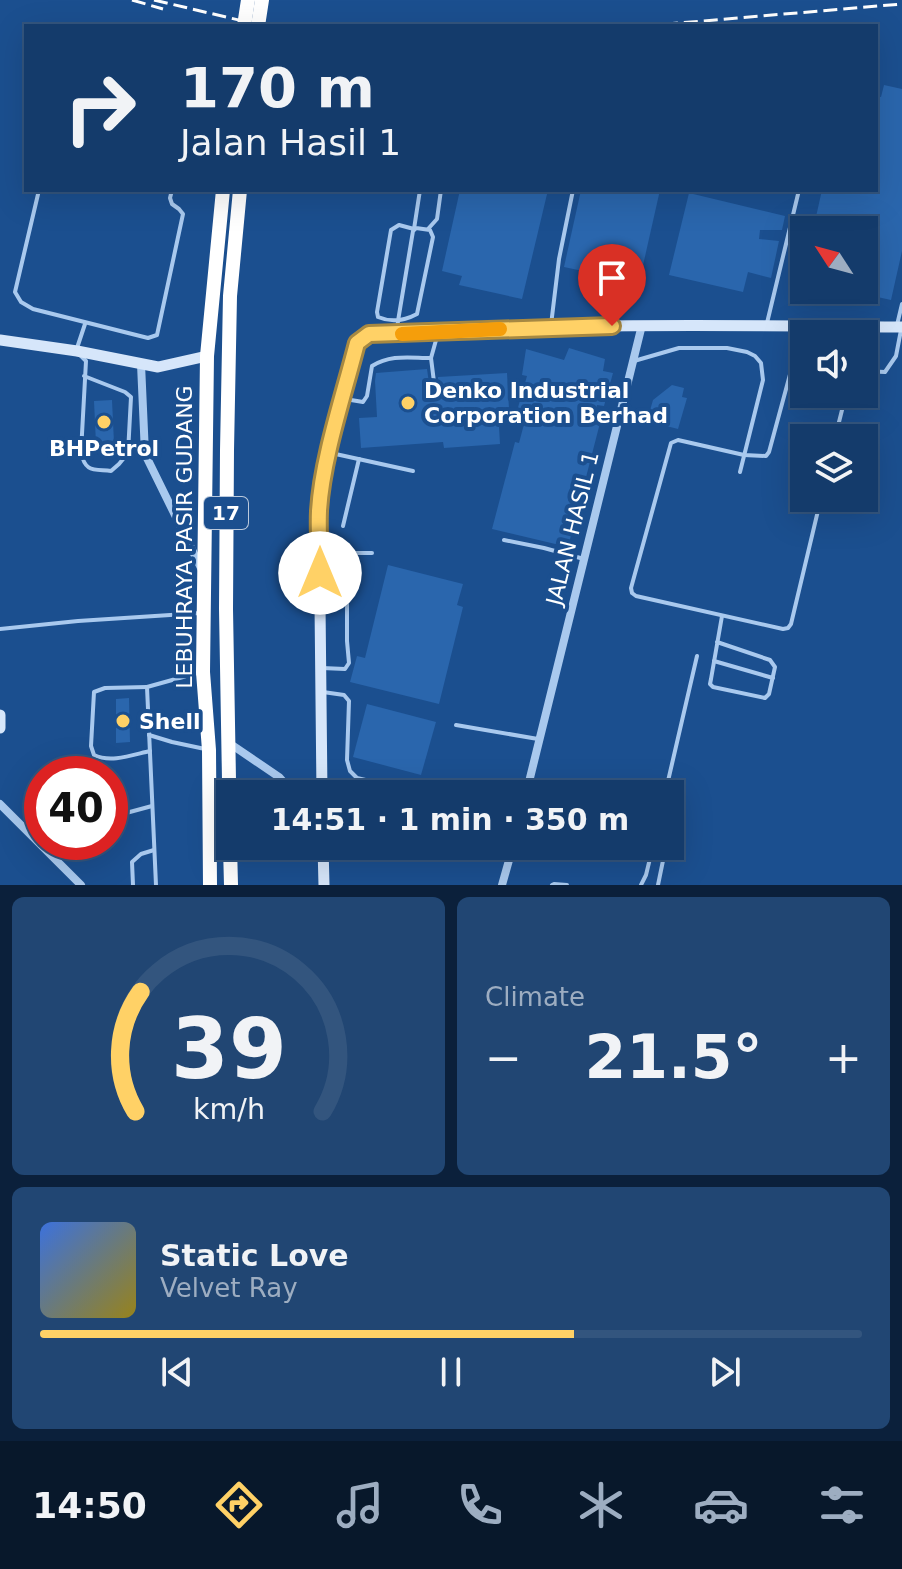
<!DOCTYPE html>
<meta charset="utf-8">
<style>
body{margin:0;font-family:"DejaVu Sans",sans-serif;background:#214673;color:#f1f3f6;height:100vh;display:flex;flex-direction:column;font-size:30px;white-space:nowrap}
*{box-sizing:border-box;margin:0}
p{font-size:26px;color:#9dadc1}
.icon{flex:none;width:44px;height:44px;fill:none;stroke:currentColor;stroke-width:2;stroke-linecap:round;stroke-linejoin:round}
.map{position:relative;height:885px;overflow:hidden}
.panel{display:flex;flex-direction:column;gap:12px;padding:12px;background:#0b203b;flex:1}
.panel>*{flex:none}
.guide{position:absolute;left:24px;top:24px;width:854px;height:168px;border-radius:0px;box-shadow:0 8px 32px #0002,0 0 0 2px #33557e;background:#143b6b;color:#f1f3f6;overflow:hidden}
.needle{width:52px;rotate:306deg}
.buttons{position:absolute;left:790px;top:216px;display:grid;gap:16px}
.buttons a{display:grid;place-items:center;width:88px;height:88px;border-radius:0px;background:#143b6b;box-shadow:0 8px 32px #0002,0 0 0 2px #33557e;font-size:40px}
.speed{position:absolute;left:24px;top:756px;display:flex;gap:16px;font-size:40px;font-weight:700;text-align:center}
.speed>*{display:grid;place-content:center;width:104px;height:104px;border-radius:50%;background:#143b6b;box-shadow:0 8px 32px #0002,0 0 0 2px #33557e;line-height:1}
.speed .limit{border:12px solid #d22;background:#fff;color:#111}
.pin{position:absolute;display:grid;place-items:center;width:68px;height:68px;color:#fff;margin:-82px -34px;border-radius:50% 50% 50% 0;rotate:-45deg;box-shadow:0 0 8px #0007}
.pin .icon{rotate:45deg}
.me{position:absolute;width:88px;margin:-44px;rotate:0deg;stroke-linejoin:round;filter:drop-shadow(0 0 6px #0008)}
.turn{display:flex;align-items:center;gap:28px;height:168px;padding:0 24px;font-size:36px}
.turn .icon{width:104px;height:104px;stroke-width:2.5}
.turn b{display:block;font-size:56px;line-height:68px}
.big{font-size:60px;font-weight:600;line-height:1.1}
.panel .card{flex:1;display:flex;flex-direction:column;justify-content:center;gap:12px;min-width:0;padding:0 28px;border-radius:12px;background:#214673}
.panel .dial{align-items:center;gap:0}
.dial svg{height:208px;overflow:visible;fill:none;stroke:#33557e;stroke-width:7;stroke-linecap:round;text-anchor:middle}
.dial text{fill:#f1f3f6;stroke:none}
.song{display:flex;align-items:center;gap:24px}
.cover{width:96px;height:96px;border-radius:12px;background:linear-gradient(135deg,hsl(220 70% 55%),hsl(50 70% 35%))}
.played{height:8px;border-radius:4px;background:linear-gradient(90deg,#ffd166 65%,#33557e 65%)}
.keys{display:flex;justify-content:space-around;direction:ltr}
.heat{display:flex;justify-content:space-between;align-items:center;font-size:44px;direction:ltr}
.panel .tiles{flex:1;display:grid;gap:12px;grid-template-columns:1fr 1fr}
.card:last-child{grid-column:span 2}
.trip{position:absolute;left:216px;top:780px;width:468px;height:80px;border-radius:0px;background:#143b6b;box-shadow:0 8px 32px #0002,0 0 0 2px #33557e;font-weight:600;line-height:80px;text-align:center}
.tab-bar{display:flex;height:128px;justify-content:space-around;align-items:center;background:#08182b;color:#9dadc1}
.tab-bar .icon{width:56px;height:56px}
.tab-bar .current{color:#ffd166}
.tab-bar b{font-size:36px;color:#f1f3f6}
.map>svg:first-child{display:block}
</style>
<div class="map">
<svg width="902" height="885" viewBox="0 0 902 885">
<rect width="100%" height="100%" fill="#1b4f8f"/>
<g fill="#2a66ad">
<path d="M884,85L902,89V251L891,300L864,294V230H813L822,190H876V96L881,97Z"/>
<path d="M460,190H548L522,299L459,285L462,276L442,271Z"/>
<path d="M581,190H660L639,283L564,267Z"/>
<path d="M689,193L785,216L782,230H760L759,239L779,241L771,278L748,272L743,292L669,275Z"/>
<path d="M569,348L605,359L603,371L613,373L604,406L597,405L594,422L600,423L568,547L492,529L515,442L519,443L527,413L517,411L527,376L522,375L526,349L564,360Z"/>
<path d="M427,369L429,383L434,387L438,385V377L507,373L509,409L498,410L500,444L444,448L443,442L361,448L359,418L377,417L375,381L376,373Z"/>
<path d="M672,385L684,388L682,397L687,398L678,429L647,421L653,400Z"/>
<path d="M112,400L114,443L96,444L94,401Z"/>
<path d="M388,565L463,584L457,605L463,607L439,704L350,682L357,656L365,658Z"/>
<path d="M129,698L130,742L116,743V699Z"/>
<path d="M367,704L436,722L421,775L353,757Z"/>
</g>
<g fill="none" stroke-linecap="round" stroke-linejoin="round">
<g stroke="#a9c9ee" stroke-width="4">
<path d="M39,190L15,292L21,302L33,309L148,338L157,335L183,214L179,209L172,204L170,198L172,190"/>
<path d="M428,229L437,219L441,190"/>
<path d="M767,323L799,190"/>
<path d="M551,325L559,259L573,190"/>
<path d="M897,325L902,304"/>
<path d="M397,331L398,321L413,231L416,228L430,230L433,237L417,314C404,321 392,323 378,317L377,312L391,230L399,225L414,229L420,190"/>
<path d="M77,348L85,324"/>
<path d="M80,355L86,361L81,452C85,473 94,469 111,471L119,464L128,453L131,397L125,392L84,376"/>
<path d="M431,358L438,333"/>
<path d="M804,359L796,360L792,367L769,452L766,456L744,455L678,440L671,443L631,588L632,593L636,596L783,629L788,628L791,624L821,498"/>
<path d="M634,361L679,348H727L747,352L755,356L761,363L763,380L740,472"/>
<path d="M864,371L885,372L896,356L901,330"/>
<path d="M345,399L363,402L367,396L372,366C391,354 410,358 431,358L434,382"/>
<path d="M835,438L846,394"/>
<path d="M331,453L413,471"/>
<path d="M343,526L359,459"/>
<path d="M504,540L544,548L584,559"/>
<path d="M0,629L78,621L201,613"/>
<path d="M717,642L770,660L775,667L769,694L765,698L713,687L710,684L711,679L722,616"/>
<path d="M714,661L773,678"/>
<path d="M322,668L345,669L349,663L347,641V563L349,557L353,553H372"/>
<path d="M147,687L105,688L94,692L91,746L94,755C111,763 132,755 150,751"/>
<path d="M323,692L344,695L349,701L347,760L350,771L357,778L408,790"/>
<path d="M456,725L538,739"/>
<path d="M149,735L172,742L205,749"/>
<path d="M665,794L697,656"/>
<path d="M110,820L115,816L152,806"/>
<path d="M133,885L132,862L141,854L154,850"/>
<path d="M156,885L147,687L201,672"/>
<path d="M552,885L554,884L567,885"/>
<path d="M641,885L646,875L653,846"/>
<path d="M658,885L666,846"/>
</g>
<g stroke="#a9c9ee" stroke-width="8">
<path d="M141,364L145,454L202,570"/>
<path d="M229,743L279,777L294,794"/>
<path d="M526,794L642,325"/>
<path d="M0,804L81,885"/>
<path d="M502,885L513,846"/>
</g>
<g stroke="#d6e6fa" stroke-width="11">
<path d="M0,340L77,351L158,367L207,356"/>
<path d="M0,715V728"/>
<path d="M322,794L319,509L329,452L357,343L369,334C430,333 491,329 553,327C669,324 786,326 902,327"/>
<path d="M323,846L324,885"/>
</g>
<g stroke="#fff" stroke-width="14">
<path d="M230,837L226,609L227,450L230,296L240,190"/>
<path d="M230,846L231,885"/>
<path d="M210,885L209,750L203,672L207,356L223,190"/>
</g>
<g stroke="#fff" stroke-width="3" stroke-dasharray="14 6" stroke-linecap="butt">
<path d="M132,0L163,9"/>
<path d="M154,0L264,26"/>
<path d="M644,26L902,4"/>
</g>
<g stroke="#fff" stroke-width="14">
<path d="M244,26L248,0"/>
<path d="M258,26L262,0"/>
</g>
</g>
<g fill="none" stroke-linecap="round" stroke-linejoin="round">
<defs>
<path id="route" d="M320,573C320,552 318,532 319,511C322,459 344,394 357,343L369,334L612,326"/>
</defs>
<use href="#route" stroke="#a68842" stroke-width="20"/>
<use href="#route" stroke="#ffd166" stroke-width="14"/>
<path stroke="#f59e0b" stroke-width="14" d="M402,334L500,329"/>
</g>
<g fill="#ffd166" stroke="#1b4f8f" stroke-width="3">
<circle cx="408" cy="403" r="8"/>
<circle cx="104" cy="422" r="8"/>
<circle cx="123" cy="721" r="8"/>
</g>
<g text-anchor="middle" stroke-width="8" stroke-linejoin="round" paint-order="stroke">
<rect fill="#1b4f8f" stroke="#bbcadd" stroke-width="2" x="204" y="497" width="44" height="32" rx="6"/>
<g font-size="20" font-weight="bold" fill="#fff">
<text x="226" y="520">17</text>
</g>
<g font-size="22" font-weight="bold" fill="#fff" stroke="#1b4f8f" text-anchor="start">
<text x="424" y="398">Denko Industrial<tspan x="424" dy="25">Corporation Berhad</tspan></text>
<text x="104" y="456" text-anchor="middle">BHPetrol</text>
<text x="139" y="729">Shell</text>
</g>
<g font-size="22" fill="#fff" stroke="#1b4f8f">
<text transform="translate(572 528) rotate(-76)" y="8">JALAN HASIL 1</text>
<text transform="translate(184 537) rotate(-90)" y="8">LEBUHRAYA PASIR GUDANG</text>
</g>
</g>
</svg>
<div class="buttons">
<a><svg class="needle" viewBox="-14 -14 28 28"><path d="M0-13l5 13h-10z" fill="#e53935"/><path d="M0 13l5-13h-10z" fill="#9dadc1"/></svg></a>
<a><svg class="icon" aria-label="sound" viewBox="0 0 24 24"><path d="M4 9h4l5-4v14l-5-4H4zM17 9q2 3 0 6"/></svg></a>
<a><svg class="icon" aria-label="layers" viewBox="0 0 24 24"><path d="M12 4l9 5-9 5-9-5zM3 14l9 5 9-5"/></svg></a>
</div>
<div class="speed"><div class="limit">40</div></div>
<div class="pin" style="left:612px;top:326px;background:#d93025"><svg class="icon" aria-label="arrive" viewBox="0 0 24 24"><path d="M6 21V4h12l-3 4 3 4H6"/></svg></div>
<svg class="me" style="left:320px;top:573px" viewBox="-20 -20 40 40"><circle r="19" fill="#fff"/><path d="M0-13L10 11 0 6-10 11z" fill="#ffd166"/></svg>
<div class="trip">14:51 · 1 min · 350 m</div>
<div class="guide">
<div class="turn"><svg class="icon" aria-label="right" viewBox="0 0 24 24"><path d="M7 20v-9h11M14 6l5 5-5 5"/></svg><div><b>170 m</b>Jalan Hasil 1</div></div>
</div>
</div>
<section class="panel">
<div class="tiles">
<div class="card dial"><svg viewBox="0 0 100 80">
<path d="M14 69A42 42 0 1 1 86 69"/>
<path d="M14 69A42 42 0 0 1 16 23" stroke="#ffd166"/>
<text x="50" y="56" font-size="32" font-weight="700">39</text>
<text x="50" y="72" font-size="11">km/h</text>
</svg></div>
<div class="card"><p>Climate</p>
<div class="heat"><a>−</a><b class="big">21.5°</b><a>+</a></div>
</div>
<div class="card">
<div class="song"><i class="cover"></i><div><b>Static Love</b><p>Velvet Ray</p></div></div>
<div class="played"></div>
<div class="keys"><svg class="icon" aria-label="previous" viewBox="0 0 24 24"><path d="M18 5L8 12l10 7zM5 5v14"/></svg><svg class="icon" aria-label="pause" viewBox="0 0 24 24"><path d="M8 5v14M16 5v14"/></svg><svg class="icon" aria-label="next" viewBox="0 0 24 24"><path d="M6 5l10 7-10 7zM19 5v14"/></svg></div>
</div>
</div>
</section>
<nav class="tab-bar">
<b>14:50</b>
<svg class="icon current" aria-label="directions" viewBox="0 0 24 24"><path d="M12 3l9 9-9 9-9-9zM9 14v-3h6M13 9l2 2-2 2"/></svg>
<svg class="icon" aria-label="music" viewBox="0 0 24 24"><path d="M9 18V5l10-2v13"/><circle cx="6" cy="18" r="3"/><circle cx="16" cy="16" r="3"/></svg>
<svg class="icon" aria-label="phone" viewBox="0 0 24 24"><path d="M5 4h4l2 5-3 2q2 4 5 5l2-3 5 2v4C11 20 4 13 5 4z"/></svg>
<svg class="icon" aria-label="climate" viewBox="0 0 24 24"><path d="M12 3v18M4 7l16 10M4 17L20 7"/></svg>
<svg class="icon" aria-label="car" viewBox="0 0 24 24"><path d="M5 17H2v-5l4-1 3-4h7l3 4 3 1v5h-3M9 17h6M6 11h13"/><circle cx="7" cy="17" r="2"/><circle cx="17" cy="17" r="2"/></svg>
<svg class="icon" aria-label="filters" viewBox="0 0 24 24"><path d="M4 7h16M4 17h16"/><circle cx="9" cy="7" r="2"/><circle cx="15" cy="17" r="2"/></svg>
</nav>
